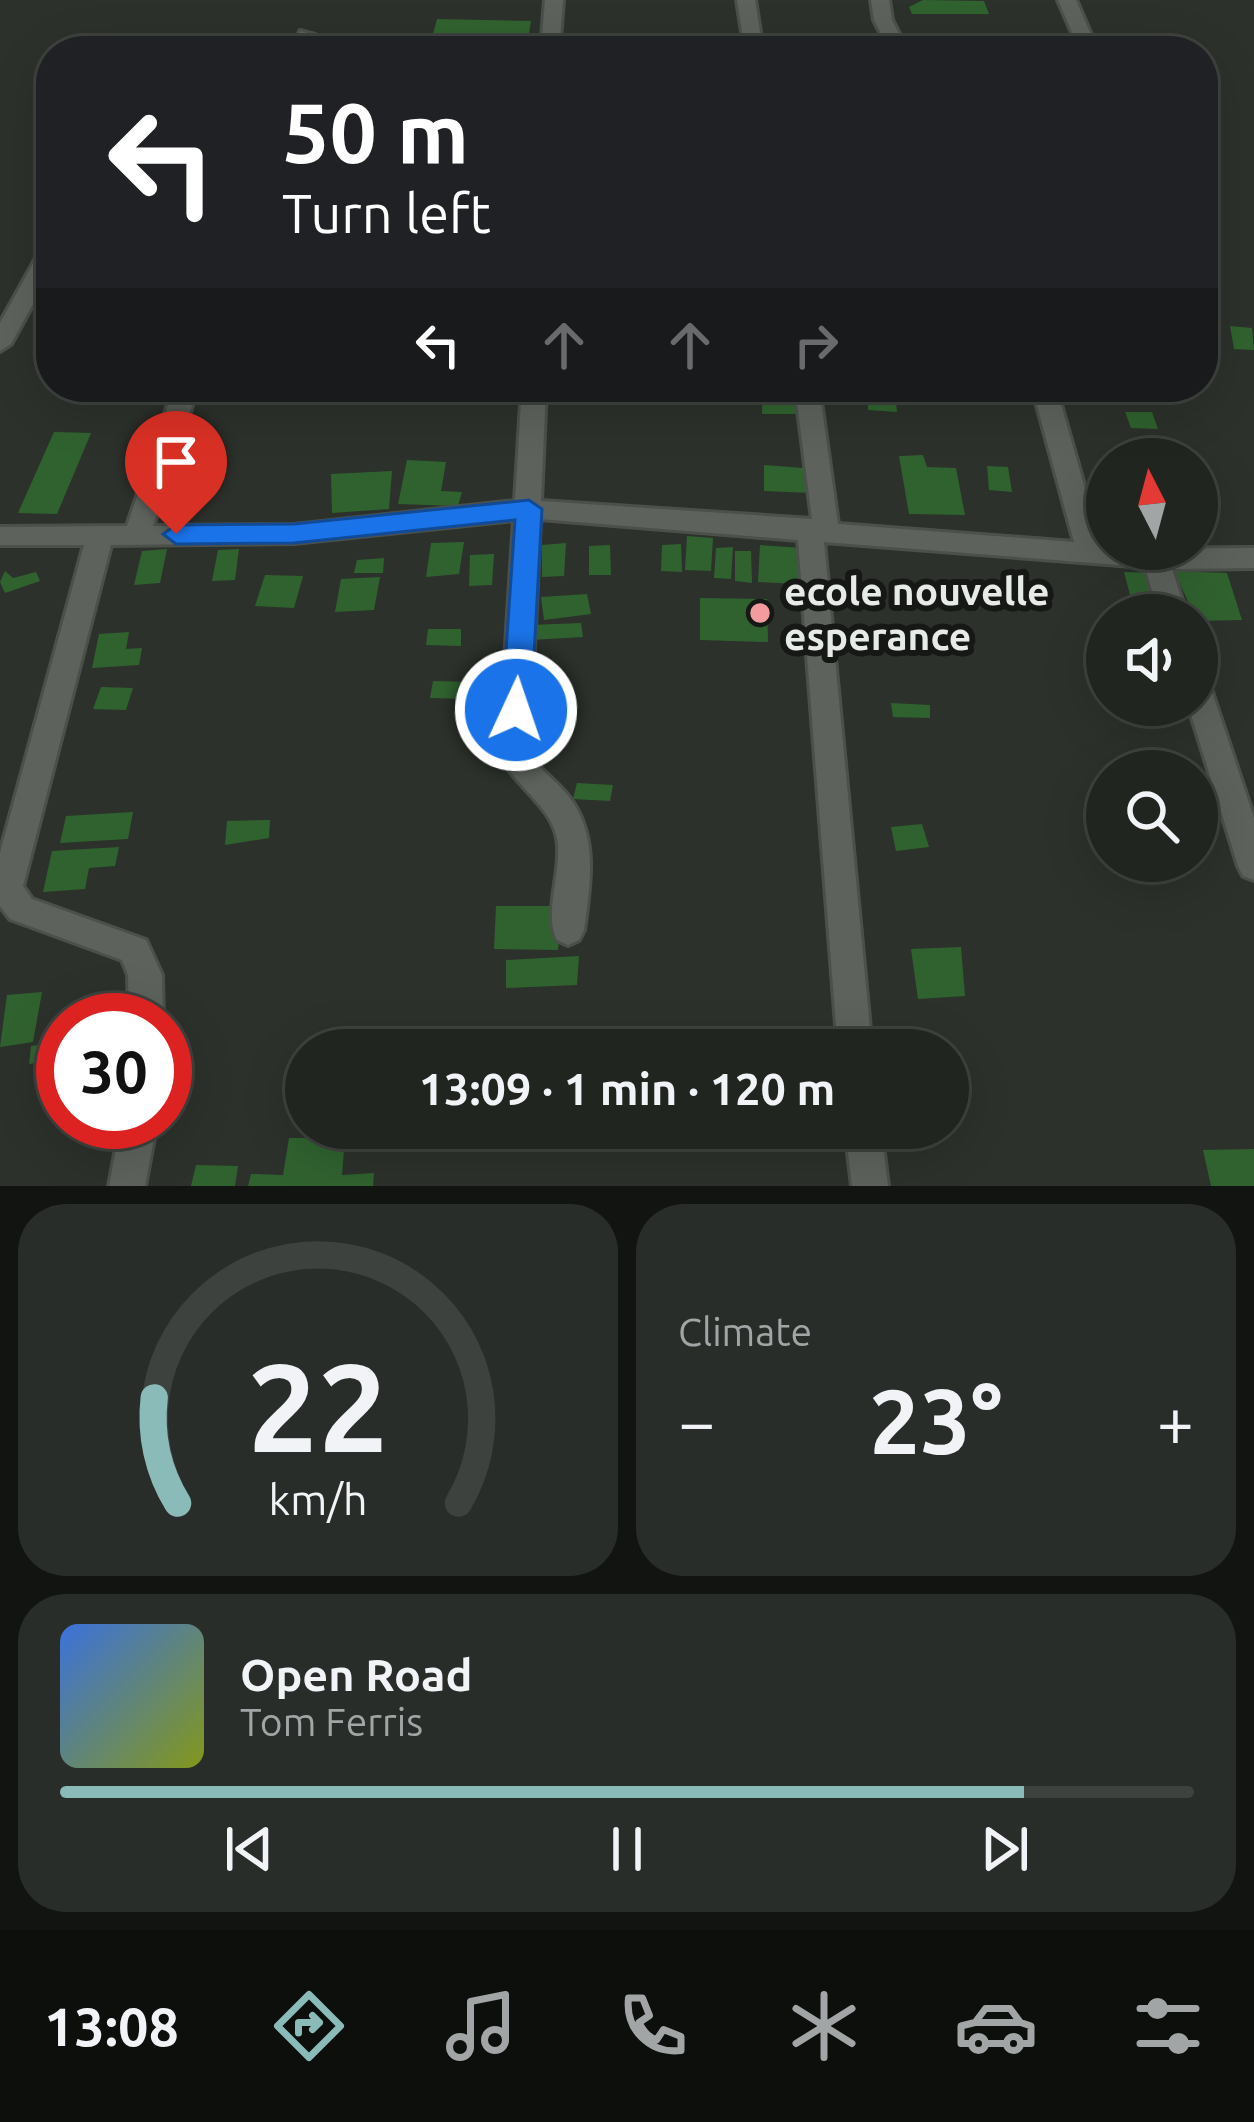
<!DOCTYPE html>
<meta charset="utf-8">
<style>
body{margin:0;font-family:Ubuntu,sans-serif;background:#292d29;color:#f1f3f6;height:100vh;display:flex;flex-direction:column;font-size:45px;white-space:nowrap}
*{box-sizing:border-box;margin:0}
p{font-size:39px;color:#a2a5a5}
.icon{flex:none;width:66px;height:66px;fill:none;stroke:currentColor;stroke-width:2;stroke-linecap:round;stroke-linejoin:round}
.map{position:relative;height:1186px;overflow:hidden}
.sheet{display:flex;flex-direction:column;gap:18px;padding:18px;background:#121412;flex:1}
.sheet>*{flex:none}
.banner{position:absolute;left:36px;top:36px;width:1182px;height:366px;border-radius:48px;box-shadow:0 12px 48px #0002,0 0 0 3px #3e423e;background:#202124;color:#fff;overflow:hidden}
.needle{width:78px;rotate:354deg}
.fabs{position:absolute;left:1086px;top:438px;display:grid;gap:24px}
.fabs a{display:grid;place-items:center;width:132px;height:132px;border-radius:50%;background:#212520;box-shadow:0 12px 48px #0002,0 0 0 3px #3e423e;font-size:60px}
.speed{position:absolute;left:36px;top:993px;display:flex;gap:24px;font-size:60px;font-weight:700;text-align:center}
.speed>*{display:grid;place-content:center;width:156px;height:156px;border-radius:50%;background:#212520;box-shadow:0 12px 48px #0002,0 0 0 3px #3e423e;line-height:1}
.speed .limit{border:18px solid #d22;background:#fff;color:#111}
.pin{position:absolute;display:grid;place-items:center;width:102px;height:102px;color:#fff;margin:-123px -51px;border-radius:50% 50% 50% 0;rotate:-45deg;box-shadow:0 0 12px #0007}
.pin .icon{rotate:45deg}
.me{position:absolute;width:132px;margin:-66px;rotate:3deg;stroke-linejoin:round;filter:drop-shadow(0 0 9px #0008)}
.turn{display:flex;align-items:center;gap:42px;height:252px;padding:0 48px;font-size:54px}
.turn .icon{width:156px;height:156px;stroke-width:2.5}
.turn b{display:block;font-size:84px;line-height:102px}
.lanes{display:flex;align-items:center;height:114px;padding:0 48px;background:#0003;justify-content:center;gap:60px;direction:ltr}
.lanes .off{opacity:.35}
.big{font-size:90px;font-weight:700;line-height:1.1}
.sheet .card{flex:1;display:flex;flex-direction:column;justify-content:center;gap:18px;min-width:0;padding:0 42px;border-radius:48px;background:#292d29}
.sheet .dial{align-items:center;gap:0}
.dial svg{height:312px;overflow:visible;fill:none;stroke:#3e423e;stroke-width:7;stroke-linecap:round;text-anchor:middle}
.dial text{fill:#f1f3f6;stroke:none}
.song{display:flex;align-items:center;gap:36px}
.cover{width:144px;height:144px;border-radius:18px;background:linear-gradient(135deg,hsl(220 70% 55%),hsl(70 70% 35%))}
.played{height:12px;border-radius:6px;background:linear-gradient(90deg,#8bbbb9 85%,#3e423e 85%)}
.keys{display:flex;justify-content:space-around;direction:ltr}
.heat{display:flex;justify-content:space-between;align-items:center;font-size:66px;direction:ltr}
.sheet .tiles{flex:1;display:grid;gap:18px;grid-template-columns:1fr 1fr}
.card:last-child{grid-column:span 2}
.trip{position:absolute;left:285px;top:1029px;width:684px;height:120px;border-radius:60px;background:#212520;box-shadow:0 12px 48px #0002,0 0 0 3px #3e423e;font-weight:700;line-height:120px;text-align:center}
.tab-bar{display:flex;height:192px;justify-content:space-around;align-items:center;background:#0d0f0d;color:#a2a5a5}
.tab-bar .icon{width:84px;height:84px}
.tab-bar .selected{color:#8bbbb9}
.tab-bar b{font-size:54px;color:#f1f3f6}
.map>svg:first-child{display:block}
</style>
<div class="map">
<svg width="1254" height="1186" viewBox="0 0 1254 1186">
<rect width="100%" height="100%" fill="#2c312b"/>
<g fill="#30622f">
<path d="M923,0L984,1L989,14H912L909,7Z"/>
<path d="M437,19L531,21L527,47L430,45Z"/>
<path d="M383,41L381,51H311L312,43Z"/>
<path d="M1230,326L1252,328L1254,350L1234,349Z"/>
<path d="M224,387H290L288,395L218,401Z"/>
<path d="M632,387H699L697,398L632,397Z"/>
<path d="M763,388L807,389V414H762Z"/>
<path d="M868,392L895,395L897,412L868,410Z"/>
<path d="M1125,412H1152L1158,429L1131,428Z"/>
<path d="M54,432L91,433L57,514L18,513Z"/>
<path d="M923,455L927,467L956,468L965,515L909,514L899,456Z"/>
<path d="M407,460L446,462L441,491L462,492L458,506L398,504Z"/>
<path d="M764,465L816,469L813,493L764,491Z"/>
<path d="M987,466L1008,467L1012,492L989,490Z"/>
<path d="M392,471L389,509L332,513L331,474Z"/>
<path d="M687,536L713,538L711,571L685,570Z"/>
<path d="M464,542L459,574L426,577L431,543Z"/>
<path d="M566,543L564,576L542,577V545Z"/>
<path d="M681,544L682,572L661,571L662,545Z"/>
<path d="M610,545L611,575H589V546Z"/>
<path d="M760,545L802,548L801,584L758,582Z"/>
<path d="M733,547L731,579L714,578L716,548Z"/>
<path d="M167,549L160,583L134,585L142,551Z"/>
<path d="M239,549L235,580L212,581L218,550Z"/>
<path d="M735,551H751L752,583L735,581Z"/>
<path d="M494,554L492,585L469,586L470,555Z"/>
<path d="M384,558L383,573H354L357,560Z"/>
<path d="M5,571L13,578L36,572L40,581L5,593L0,582Z"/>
<path d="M1174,571L1227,573L1242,620L1197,621Z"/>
<path d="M1124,572L1160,573L1169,615L1135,614Z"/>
<path d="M265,575L303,576L294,608L255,606Z"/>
<path d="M380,577L374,610L335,612L341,579Z"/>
<path d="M587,594L591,614L544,620L541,597Z"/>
<path d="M700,598L767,599L768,642L700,640Z"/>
<path d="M581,623L583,637L531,640V625Z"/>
<path d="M428,629H461V646L426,645Z"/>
<path d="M129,632L126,649L142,648L139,665L92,668L99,634Z"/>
<path d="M1102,652H1107V705H1167L1168,710H1106L1092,662L1105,664Z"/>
<path d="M433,681L469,682L467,699L430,698Z"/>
<path d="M101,687L133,688L126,710L93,709Z"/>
<path d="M891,703L930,705V718L893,717Z"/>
<path d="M577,783L613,785L610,801L573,799Z"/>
<path d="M133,812L128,839L60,843L66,816Z"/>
<path d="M270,820L269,838L225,845L227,821Z"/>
<path d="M922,824L929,847L896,851L891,827Z"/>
<path d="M119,847L115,866L89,868L85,889L43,892L52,851Z"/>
<path d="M496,906H562L558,950L494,949Z"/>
<path d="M961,947L965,996L918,999L911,949Z"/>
<path d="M579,956L577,985L506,988V960Z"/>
<path d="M42,992L33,1042L0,1047L7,995Z"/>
<path d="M59,1042L56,1060L29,1064L31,1046Z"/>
<path d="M289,1138H345L342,1175L374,1173L373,1186H248L251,1174L283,1175Z"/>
<path d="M1254,1149V1186H1211L1203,1150Z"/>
<path d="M196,1165L238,1166L235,1186H191Z"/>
</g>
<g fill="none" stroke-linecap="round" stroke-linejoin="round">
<defs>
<g id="minor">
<path d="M545,0H563L559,51H541Z"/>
<path d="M737,0H755L763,51H745Z"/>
<path d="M871,0H889L892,20L908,51H890L874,20Z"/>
<path d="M1058,0H1076L1098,51H1080Z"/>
<path d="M300,31L315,35L310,51H292Z"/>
<path d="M155,39H167V51H149Z"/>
<path d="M51,245V271L11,344L0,351V323L40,251Z"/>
<path d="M174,387H198L153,526L294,525L515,501L522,387H546L541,501L812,519L795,387H819L838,524L1074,542L1032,387H1056L1101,545L1107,549L1254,548V568L1172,569L1187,615H1159L1145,567L824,542L872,1050H838L798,540L540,519L529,754C540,771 557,781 569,797C599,836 590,885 584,930L579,940L568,945L557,940C543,912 563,870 557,838C551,806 514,785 499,754L514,520L294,543L111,545L23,886L32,899L146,940L162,975L163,1020H129L128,975L122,960L10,919L0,906V853L84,545H0V527L127,526Z"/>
<path d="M1197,678L1207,681L1211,689L1254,818V880L1243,876L1238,866L1188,705H1197Z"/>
<path d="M121,1122H157L145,1186H109Z"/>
<path d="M845,1128H881L888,1186H852Z"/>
</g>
</defs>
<use href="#minor" stroke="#4b504b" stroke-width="6"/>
<use href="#minor" fill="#5d635c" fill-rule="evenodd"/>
</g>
<path fill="#1a73e8" stroke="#114b97" stroke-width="3" d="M529,500L542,509L531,710L516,722L502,710L515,520L294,543L176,544L163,534L176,525L294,524Z"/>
<circle fill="#f49b9f" stroke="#161816" stroke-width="4.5" cx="760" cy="613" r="12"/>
<g text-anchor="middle" stroke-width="12" stroke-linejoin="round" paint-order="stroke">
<g font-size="39" font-weight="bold" fill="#e7ebe7" stroke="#161816" text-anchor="start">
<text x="784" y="605">ecole nouvelle<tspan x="784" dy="45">esperance</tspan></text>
</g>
</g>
</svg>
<div class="fabs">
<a><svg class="needle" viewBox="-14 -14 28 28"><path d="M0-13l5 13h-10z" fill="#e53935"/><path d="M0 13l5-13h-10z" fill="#a2a5a5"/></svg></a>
<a><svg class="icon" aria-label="sound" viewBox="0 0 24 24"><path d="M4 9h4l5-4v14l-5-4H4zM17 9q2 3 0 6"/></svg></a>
<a><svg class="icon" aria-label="search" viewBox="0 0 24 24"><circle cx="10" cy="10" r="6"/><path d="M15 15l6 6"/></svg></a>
</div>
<div class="speed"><div class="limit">30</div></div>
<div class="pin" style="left:176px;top:534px;background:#d93025"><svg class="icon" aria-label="arrive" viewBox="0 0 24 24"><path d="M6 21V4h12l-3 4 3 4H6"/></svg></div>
<svg class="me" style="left:516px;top:710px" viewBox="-20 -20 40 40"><circle r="17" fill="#1a73e8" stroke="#fff" stroke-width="3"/><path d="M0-11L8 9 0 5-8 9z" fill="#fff"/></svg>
<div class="trip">13:09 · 1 min · 120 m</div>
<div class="banner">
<div class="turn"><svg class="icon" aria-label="left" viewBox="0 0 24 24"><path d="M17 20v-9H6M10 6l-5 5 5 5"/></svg><div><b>50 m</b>Turn left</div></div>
<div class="lanes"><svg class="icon" aria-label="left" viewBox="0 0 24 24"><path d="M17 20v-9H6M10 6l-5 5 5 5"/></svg><svg class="icon off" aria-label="ahead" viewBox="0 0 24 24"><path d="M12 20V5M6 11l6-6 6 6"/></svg><svg class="icon off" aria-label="ahead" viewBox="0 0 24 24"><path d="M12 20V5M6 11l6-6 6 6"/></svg><svg class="icon off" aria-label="right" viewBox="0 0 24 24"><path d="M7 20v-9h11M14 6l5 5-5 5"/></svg></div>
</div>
</div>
<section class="sheet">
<div class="tiles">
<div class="card dial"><svg viewBox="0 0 100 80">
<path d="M14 69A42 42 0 1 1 86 69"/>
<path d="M14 69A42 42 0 0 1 8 42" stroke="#8bbbb9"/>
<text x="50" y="56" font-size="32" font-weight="700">22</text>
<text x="50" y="72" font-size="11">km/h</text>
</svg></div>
<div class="card"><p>Climate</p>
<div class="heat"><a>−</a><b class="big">23°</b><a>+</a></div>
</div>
<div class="card">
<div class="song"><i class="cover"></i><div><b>Open Road</b><p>Tom Ferris</p></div></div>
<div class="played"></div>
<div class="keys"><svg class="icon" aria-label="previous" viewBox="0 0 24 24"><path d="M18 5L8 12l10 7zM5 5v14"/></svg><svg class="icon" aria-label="pause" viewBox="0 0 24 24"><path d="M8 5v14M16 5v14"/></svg><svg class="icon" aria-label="next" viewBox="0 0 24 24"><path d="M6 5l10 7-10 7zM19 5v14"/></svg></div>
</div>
</div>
</section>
<nav class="tab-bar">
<b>13:08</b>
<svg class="icon selected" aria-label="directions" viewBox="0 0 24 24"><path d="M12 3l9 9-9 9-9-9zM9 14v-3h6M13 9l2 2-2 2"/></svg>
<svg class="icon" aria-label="music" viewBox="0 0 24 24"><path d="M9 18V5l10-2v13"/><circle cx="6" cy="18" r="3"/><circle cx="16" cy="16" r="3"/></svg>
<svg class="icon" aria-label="phone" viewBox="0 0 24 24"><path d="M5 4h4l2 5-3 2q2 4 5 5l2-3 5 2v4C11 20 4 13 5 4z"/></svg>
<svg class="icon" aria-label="climate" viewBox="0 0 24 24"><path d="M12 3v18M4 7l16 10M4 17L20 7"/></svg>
<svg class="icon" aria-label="car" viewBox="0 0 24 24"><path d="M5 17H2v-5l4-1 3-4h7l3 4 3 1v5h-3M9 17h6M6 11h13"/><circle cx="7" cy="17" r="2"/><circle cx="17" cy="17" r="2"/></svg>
<svg class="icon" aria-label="filters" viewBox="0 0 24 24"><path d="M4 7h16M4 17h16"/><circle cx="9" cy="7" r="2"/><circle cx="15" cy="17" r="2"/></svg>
</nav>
